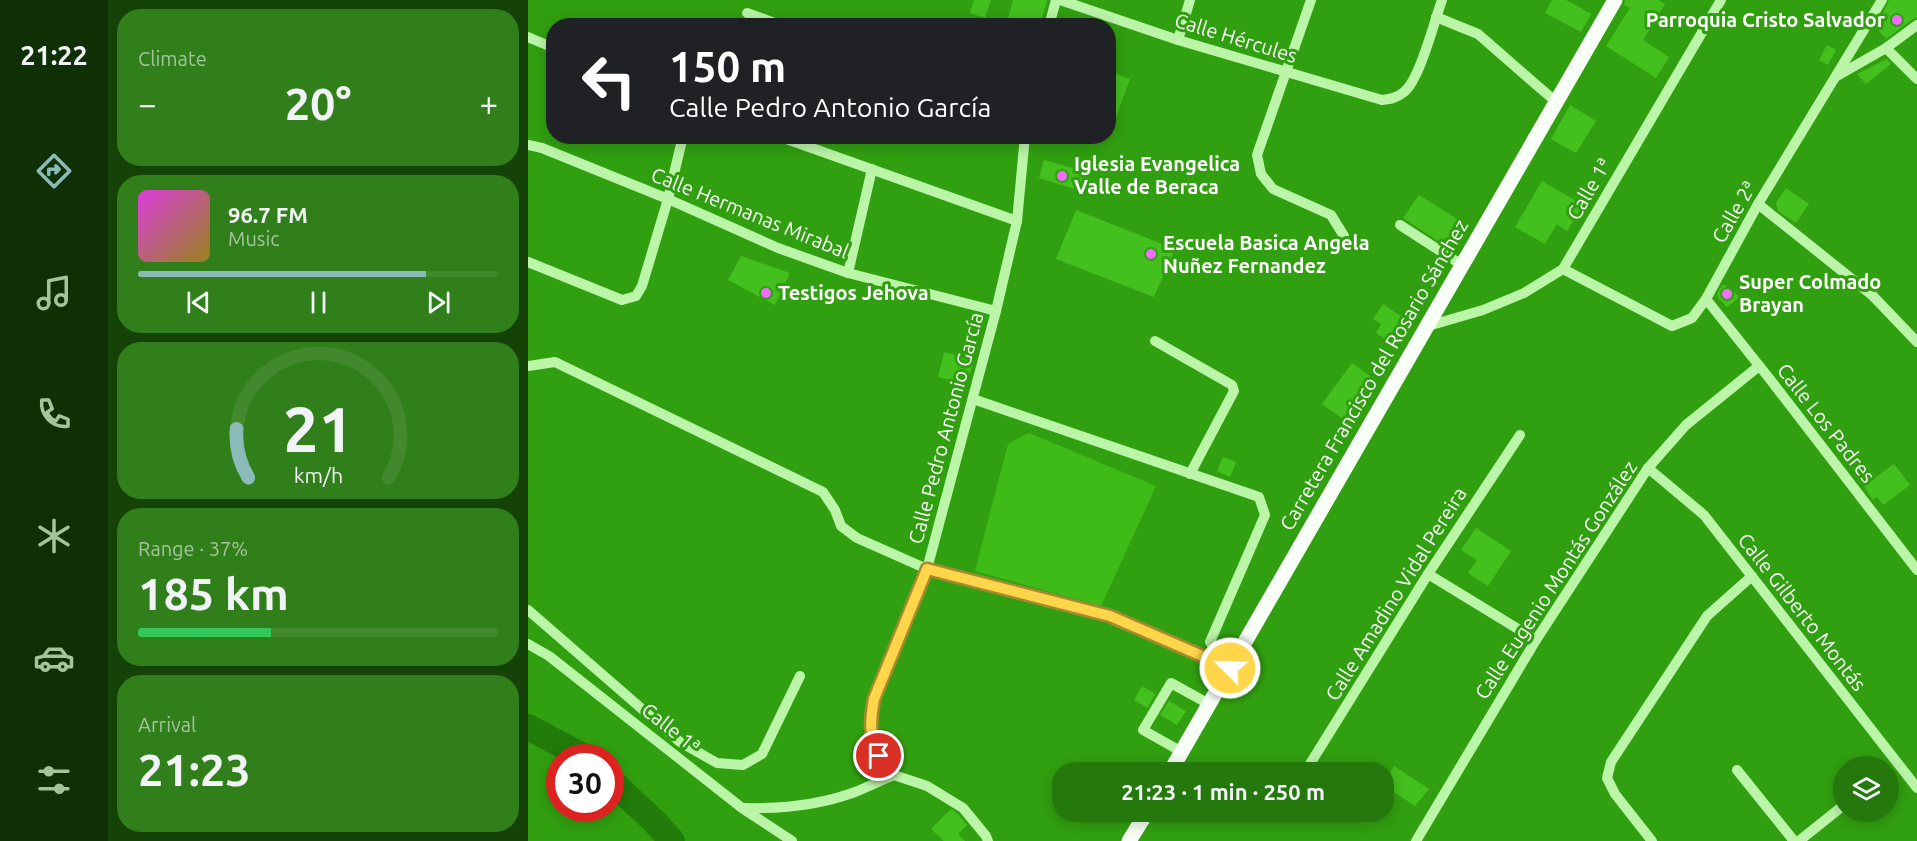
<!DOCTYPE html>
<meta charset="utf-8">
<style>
body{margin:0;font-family:Ubuntu,sans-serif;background:#317f1a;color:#f1f3f6;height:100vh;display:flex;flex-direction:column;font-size:22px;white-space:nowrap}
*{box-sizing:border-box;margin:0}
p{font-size:20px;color:#a3c49d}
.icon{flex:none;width:33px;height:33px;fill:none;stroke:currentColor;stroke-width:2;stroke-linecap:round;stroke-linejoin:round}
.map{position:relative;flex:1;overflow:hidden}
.details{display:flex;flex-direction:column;gap:9px;padding:9px;background:#144207;width:420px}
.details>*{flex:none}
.top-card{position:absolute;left:18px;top:18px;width:570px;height:126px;border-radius:24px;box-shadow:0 3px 15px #0003;background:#202124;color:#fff;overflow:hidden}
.controls{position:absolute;left:1305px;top:756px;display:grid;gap:12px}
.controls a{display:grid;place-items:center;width:66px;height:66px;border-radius:50%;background:#25780c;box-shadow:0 3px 15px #0003;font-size:30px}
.speed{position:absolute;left:18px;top:744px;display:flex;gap:12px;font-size:30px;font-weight:700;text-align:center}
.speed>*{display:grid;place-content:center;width:78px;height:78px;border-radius:50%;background:#25780c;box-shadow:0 3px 15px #0003;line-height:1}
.speed .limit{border:9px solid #d22;background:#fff;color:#111}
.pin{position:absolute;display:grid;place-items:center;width:51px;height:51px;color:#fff;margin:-26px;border:3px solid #fff;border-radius:50%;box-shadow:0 2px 6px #0007}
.me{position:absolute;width:66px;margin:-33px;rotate:293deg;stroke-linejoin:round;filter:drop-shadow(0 0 4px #0008)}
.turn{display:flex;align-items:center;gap:21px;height:126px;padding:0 24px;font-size:27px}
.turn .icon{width:78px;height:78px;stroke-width:2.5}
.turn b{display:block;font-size:42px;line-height:51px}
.big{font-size:45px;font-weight:600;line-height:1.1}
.details .card{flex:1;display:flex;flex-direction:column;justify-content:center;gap:9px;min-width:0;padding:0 21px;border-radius:24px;background:#317f1a}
.details .dial{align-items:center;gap:0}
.dial svg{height:156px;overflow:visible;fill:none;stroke:#42892d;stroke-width:7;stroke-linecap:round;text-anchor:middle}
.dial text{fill:#f1f3f6;stroke:none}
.song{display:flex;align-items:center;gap:18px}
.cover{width:72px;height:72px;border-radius:9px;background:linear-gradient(135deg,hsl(300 70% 55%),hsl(50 70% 35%))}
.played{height:6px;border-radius:3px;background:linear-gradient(90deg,#8bbbb9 80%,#42892d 80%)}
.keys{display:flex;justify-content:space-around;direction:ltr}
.heat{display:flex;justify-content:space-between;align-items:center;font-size:33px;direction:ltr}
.charge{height:9px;border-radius:4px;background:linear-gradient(90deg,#34c759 37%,#42892d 0)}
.trip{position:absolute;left:524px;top:762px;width:342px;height:60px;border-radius:24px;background:#25780c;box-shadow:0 3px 15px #0003;font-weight:600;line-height:60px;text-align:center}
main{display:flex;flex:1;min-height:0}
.tabs{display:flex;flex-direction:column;width:108px;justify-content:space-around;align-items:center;background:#0f3005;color:#a3c49d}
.tabs .icon{width:42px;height:42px}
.tabs .active{color:#8bbbb9}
.tabs b{font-size:27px;color:#f1f3f6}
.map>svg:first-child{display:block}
</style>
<main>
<nav class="tabs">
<b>21:22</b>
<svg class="icon active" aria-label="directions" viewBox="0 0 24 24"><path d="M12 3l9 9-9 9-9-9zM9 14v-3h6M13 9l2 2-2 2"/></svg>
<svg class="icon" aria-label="music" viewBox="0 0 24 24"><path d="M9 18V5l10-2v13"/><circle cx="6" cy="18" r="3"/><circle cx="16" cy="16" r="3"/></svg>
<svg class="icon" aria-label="phone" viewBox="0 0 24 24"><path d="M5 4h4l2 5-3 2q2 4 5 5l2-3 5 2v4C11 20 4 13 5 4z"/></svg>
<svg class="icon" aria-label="climate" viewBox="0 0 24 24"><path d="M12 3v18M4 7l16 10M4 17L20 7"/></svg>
<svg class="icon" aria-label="car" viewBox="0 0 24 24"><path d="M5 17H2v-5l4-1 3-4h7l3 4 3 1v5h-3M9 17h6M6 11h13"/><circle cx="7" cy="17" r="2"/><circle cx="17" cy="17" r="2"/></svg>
<svg class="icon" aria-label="filters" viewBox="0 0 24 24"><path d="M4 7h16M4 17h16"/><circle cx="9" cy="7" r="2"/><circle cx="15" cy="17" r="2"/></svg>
</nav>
<section class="details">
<div class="card"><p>Climate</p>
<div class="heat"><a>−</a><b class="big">20°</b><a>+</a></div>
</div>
<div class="card">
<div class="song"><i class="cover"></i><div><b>96.7 FM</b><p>Music</p></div></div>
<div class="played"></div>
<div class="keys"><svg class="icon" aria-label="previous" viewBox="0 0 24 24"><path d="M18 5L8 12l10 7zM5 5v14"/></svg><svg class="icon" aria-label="pause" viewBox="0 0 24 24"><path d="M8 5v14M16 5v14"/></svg><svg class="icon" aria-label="next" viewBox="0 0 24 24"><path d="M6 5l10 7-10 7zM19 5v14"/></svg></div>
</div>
<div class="card dial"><svg viewBox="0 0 100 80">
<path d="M14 69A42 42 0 1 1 86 69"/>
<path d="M14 69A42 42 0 0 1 8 44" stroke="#8bbbb9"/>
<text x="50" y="56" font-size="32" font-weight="700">21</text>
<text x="50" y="72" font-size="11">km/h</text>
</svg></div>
<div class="card"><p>Range · 37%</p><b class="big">185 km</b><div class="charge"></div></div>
<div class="card"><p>Arrival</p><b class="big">21:23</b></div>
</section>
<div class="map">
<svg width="1389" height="841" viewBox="0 0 1389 841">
<rect width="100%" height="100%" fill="#31a010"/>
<path fill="#3fbb18" d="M501,433L628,486L573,606L447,571L480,444Z"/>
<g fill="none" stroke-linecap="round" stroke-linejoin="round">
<g stroke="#227c09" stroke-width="26">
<path d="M0,727L58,758"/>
<path d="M82,780L127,822L144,841"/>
</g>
</g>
<g fill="#44c01e">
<path d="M446,0H463L457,18L442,13Z"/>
<path d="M485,0H519L512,26H478Z"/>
<path d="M1024,0H1038L1063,14L1053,32L1017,13Z"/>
<path d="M1097,0H1130L1137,4L1115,40L1141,57L1128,78L1078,46L1102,8L1096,5Z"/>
<path d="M1361,0H1389V18L1385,19L1358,39L1351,31L1354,28L1349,23L1355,16L1354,15Z"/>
<path d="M1299,45L1308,50L1300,65L1291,60Z"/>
<path d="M1359,59L1363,64L1338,84L1329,74Z"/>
<path d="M580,71L602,79L582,134H580Z"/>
<path d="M1042,105L1068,121L1048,153L1023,139Z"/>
<path d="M516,160L555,171L554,175L561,177L556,192L511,178Z"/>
<path d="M1014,181L1055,205L1039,231L1029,224L1017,244L987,227Z"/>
<path d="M1258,188L1281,204L1268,223L1250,211L1248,203Z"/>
<path d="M891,195L937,224L921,248L875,218Z"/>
<path d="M548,210L647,249L626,297L528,259Z"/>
<path d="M213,256L262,273L247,305L200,280Z"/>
<path d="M1195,284L1212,297L1199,307L1191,299L1189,294Z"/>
<path d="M855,304L874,317L859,340L848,333L853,324L845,319Z"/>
<path d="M416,352L446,360L439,384L410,377Z"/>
<path d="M824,363L845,378L815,419L794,404Z"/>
<path d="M695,457L708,462L702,477L689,471Z"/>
<path d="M1366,464L1382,485L1355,505L1349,497L1345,500L1336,486Z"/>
<path d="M948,528L983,551L960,586L940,573L949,560L933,550Z"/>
<path d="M614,686L628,694L619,708L606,700Z"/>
<path d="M641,701L658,711L649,725L632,715Z"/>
<path d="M866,766L901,789L887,806L855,785Z"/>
<path d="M423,809L430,814L439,825L430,834L437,841H416L403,829Z"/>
</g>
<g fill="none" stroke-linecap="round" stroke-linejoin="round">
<g stroke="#bbf5a8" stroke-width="10">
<path d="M532,0L650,40L854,100C862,99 869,98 876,92C892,79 906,22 914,0"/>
<path d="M783,0L729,155L733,174L745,189L803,215L816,236"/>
<path d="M219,13L255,26"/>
<path d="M908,17L950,34L1027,101"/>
<path d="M521,26L528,0"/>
<path d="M0,37L26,48"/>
<path d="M650,40L662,0"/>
<path d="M1358,48L1389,79"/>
<path d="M1309,76L1358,48L1389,25"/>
<path d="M250,136L489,221"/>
<path d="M0,145L14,148L140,199L250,248L320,273L468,311"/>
<path d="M1230,204L1344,295L1389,342"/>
<path d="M872,225L934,265"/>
<path d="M0,262L94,300L108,296L114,286L140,199L155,136"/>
<path d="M1035,269L1144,326L1164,318L1178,299L1230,204L1354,0"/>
<path d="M320,273L344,169"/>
<path d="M1178,299L1241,378L1389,570"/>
<path d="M900,326L955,310L996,293L1035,269L1193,0"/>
<path d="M627,341L704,385L706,391L662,474"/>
<path d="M0,366L27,362L295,492L307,510L313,526L329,538L399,569L582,616L702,668"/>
<path d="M445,399L731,497L737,515L682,642L701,667"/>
<path d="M1120,468L1176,515L1389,788"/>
<path d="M900,574L1008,640"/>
<path d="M0,610L152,742L189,763L215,765L234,754L272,676"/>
<path d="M0,644L21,656L214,808L264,841"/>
<path d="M654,752L615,730L643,683L681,704"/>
<path d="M1209,770L1266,841"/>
<path d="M777,772L900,574L992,435"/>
<path d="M215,808C252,809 292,805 327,792C340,787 353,780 366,775"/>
<path d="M460,841L458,836L435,808L399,786L366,775L351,756L344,740L342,720L346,699L399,569L468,311L489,221L497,136"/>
<path d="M888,841L1008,640L1120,468L1158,425L1231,366"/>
<path d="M1124,841L1087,794L1079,778L1083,762L1179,616L1224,576"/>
<path d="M1271,841L1316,805"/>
</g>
<g stroke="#f8fff6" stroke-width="15">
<path d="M642,772L1087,0"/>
<path d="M601,841L619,812"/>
</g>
</g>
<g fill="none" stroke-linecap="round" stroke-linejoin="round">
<defs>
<path id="route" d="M351,756C341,734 342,722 346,699L399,569L582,616L702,668"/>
</defs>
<use href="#route" stroke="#a68a30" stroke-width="15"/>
<use href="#route" stroke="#ffd54a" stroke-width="10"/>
</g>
<g fill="#f36cff" stroke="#31a010" stroke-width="2">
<circle cx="1369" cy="20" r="6"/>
<circle cx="534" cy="176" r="6"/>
<circle cx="623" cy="254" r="6"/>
<circle cx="238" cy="293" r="6"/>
<circle cx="1199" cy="294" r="6"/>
</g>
<g text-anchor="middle" stroke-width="6" stroke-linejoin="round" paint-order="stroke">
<g font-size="20" font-weight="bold" fill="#fff" stroke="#31a010" text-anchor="start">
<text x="1357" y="27" text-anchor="end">Parroquia Cristo Salvador</text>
<text x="546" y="171">Iglesia Evangelica<tspan x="546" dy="23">Valle de Beraca</tspan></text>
<text x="635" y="250">Escuela Basica Angela<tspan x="635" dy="23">Nuñez Fernandez</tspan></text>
<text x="1211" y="289">Super Colmado<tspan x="1211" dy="23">Brayan</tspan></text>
<text x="250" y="300">Testigos Jehova</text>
</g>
<g font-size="20" fill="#fff" stroke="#31a010">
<text transform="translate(708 38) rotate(17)" y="7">Calle Hércules</text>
<text transform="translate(1061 189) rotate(-60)" y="7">Calle 1ª</text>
<text transform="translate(1206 212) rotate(-60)" y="7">Calle 2ª</text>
<text transform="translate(222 213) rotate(22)" y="7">Calle Hermanas Mirabal</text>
<text transform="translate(846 375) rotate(-60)" y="7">Carretera Francisco del Rosario Sánchez</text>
<text transform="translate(1298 423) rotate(52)" y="7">Calle Los Padres</text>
<text transform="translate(418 428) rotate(-75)" y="7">Calle Pedro Antonio García</text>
<text transform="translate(1028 580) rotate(-57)" y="7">Calle Eugenio Montás González</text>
<text transform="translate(868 594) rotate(-58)" y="7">Calle Amadino Vidal Pereira</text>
<text transform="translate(1274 612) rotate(52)" y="7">Calle Gilberto Montás</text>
<text transform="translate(143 728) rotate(38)" y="7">Calle 1ª</text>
</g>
</g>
</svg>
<div class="controls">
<a><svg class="icon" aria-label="layers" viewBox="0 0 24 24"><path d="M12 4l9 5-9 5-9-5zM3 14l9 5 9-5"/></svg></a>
</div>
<div class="speed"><div class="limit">30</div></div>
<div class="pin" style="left:351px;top:756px;background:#d93025"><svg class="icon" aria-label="arrive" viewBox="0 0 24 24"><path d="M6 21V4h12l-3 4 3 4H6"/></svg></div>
<svg class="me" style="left:702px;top:668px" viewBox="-20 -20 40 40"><circle r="17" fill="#ffd54a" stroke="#fff" stroke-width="3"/><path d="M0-11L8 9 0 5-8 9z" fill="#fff"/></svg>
<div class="trip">21:23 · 1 min · 250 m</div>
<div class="top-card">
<div class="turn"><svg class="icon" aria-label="left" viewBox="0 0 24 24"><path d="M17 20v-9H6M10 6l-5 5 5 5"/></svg><div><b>150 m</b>Calle Pedro Antonio García</div></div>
</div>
</div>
</main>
